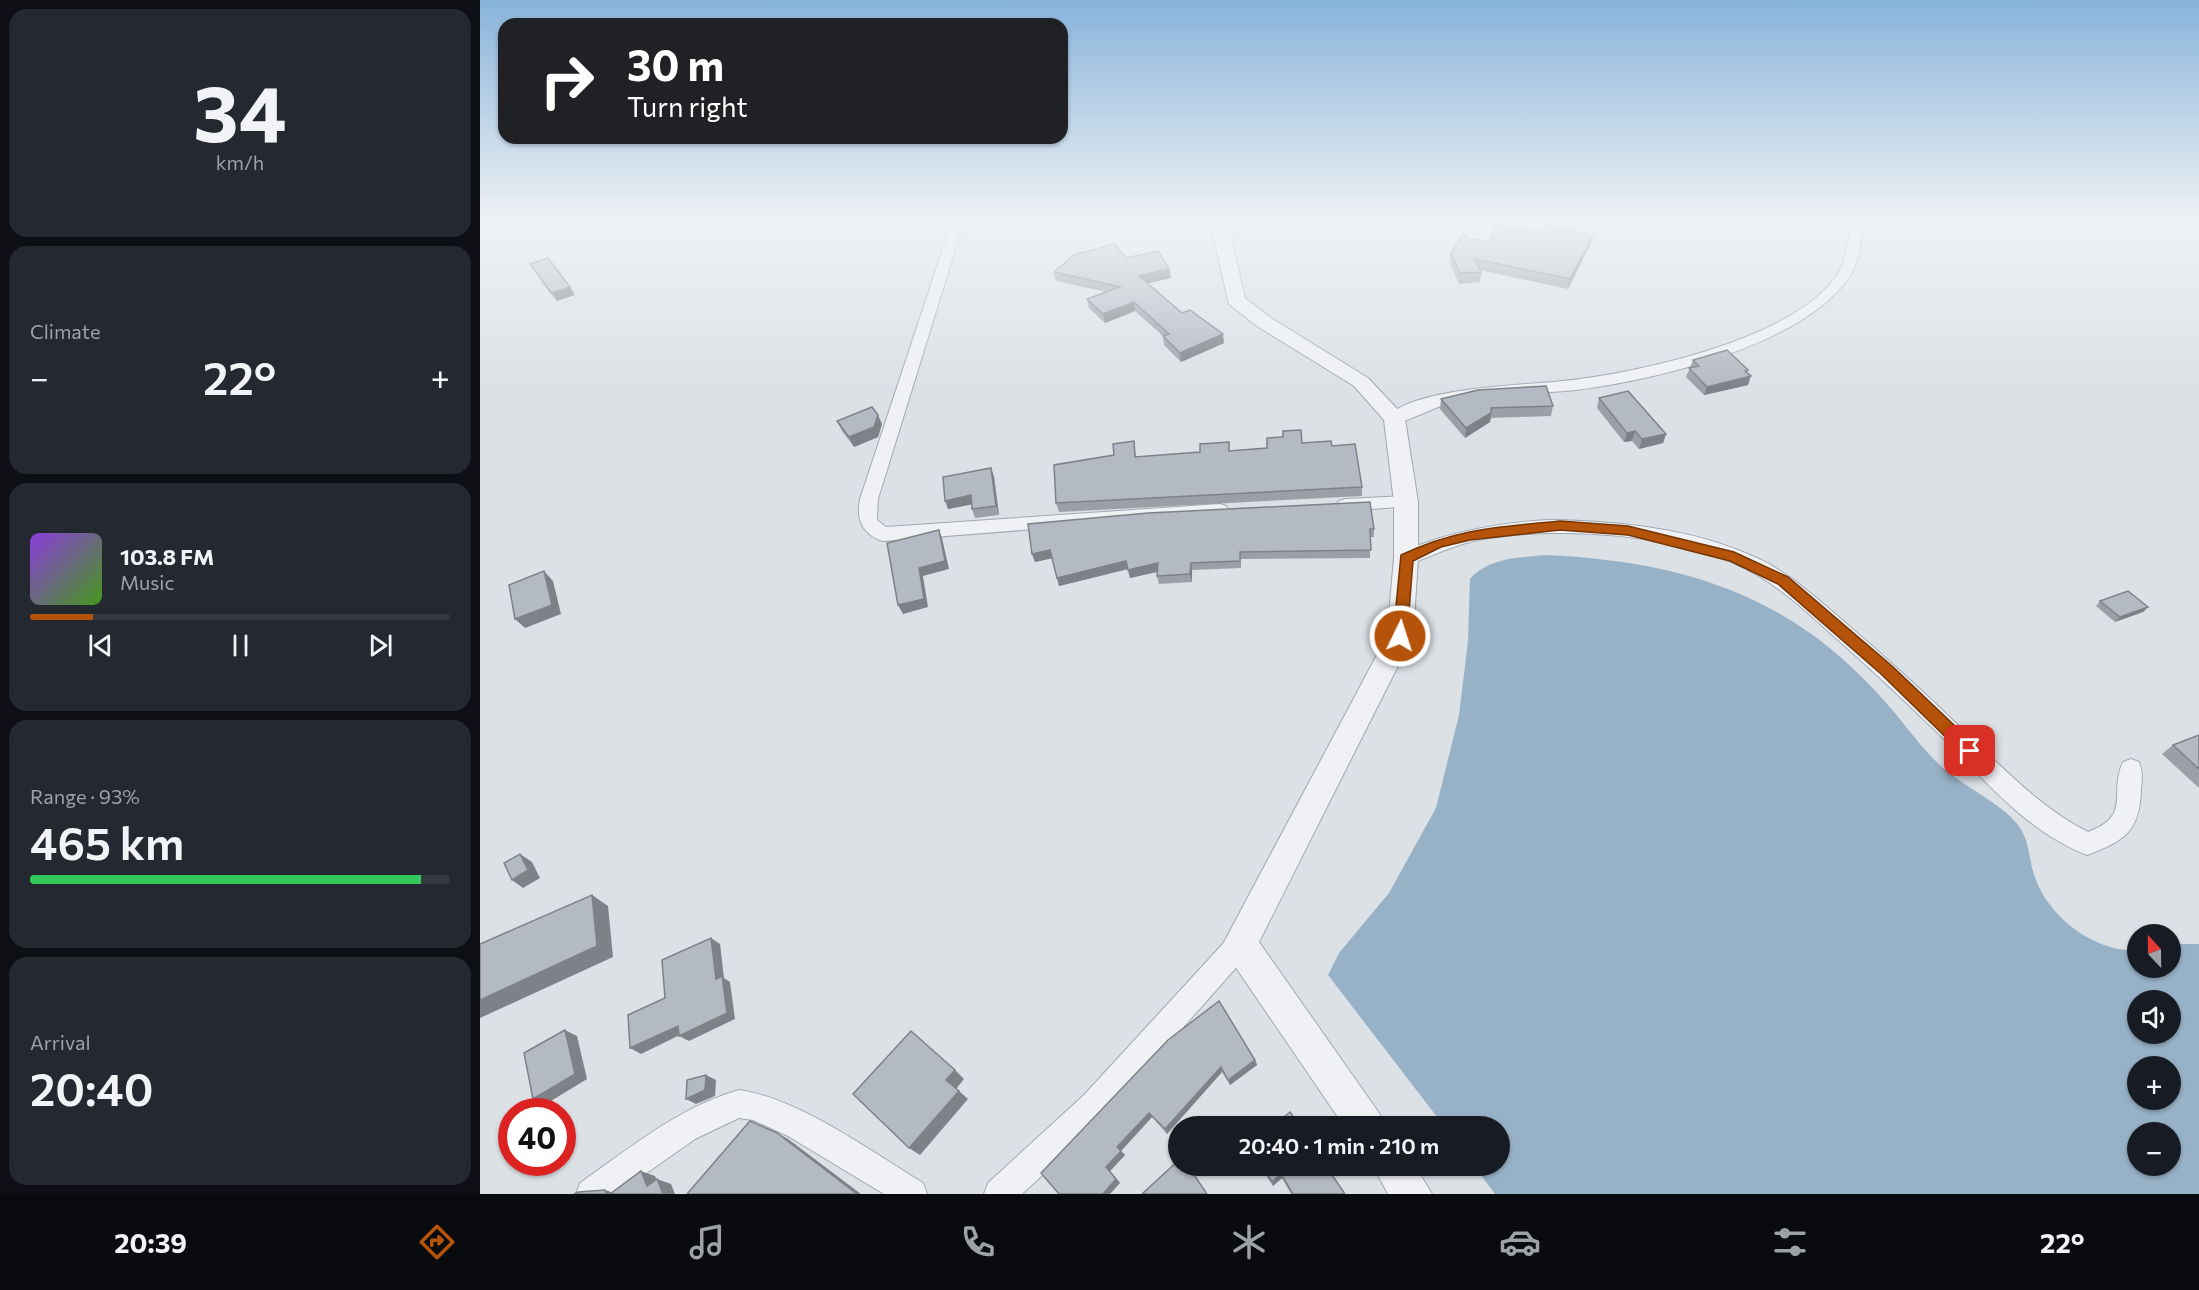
<!DOCTYPE html>
<meta charset="utf-8">
<style>
body{margin:0;font-family:Commissioner,sans-serif;background:#242831;color:#f1f3f6;height:100vh;display:flex;flex-direction:column;font-size:22px;white-space:nowrap}
*{box-sizing:border-box;margin:0}
p{font-size:20px;color:#9ea1a6}
.icon{flex:none;width:33px;height:33px;fill:none;stroke:currentColor;stroke-width:2;stroke-linecap:round;stroke-linejoin:round}
.map{position:relative;flex:1;overflow:hidden}
.side{display:flex;flex-direction:column;gap:9px;padding:9px;background:#0d0f14;width:480px}
.side>*{flex:none}
.guide{position:absolute;left:18px;top:18px;width:570px;height:126px;border-radius:18px;box-shadow:0 2px 4px #0004;background:#202124;color:#fff;overflow:hidden}
.needle{width:39px;rotate:338deg}
.controls{position:absolute;left:1647px;top:924px;display:grid;gap:12px}
.controls a{display:grid;place-items:center;width:54px;height:54px;border-radius:50%;background:#171b24;box-shadow:0 2px 4px #0004;font-size:30px}
.speed{position:absolute;left:18px;top:1098px;display:flex;gap:12px;font-size:30px;font-weight:700;text-align:center}
.speed>*{display:grid;place-content:center;width:78px;height:78px;border-radius:50%;background:#171b24;box-shadow:0 2px 4px #0004;line-height:1}
.speed .limit{border:9px solid #d22;background:#fff;color:#111}
.pin{position:absolute;display:grid;place-items:center;width:51px;height:51px;color:#fff;margin:-26px;border-radius:12px;box-shadow:0 3px 9px #0006}
.me{position:absolute;width:66px;margin:-33px;rotate:4deg;stroke-linejoin:round;filter:drop-shadow(0 0 4px #0008)}
.turn{display:flex;align-items:center;gap:21px;height:126px;padding:0 30px;font-size:27px}
.turn .icon{width:78px;height:78px;stroke-width:2.5}
.turn b{display:block;font-size:42px;line-height:51px}
.big{font-size:45px;font-weight:600;line-height:1.1}
.side .card{flex:1;display:flex;flex-direction:column;justify-content:center;gap:9px;min-width:0;padding:0 21px;border-radius:18px;background:#242831}
.side .dial{align-items:center;gap:0}
.dial b{font-size:78px;line-height:1}
.song{display:flex;align-items:center;gap:18px}
.cover{width:72px;height:72px;border-radius:9px;background:linear-gradient(135deg,hsl(270 70% 55%),hsl(100 70% 35%))}
.played{height:6px;border-radius:3px;background:linear-gradient(90deg,#b45309 15%,#363941 15%)}
.keys{display:flex;justify-content:space-around;direction:ltr}
.heat{display:flex;justify-content:space-between;align-items:center;font-size:33px;direction:ltr}
.charge{height:9px;border-radius:4px;background:linear-gradient(90deg,#34c759 93%,#363941 0)}
.trip{position:absolute;left:688px;top:1116px;width:342px;height:60px;border-radius:30px;background:#171b24;box-shadow:0 2px 4px #0004;font-weight:600;line-height:60px;text-align:center}
.menu{display:flex;height:96px;justify-content:space-around;align-items:center;background:#090b0e;color:#9ea1a6}
.menu .icon{width:42px;height:42px}
.menu .current{color:#b45309}
.menu b{font-size:27px;color:#f1f3f6}
main{display:flex;flex:1;min-height:0}
.map>svg:first-child{display:block}
</style>
<main>
<section class="side">
<div class="card dial"><b>34</b><p>km/h</p></div>
<div class="card"><p>Climate</p>
<div class="heat"><a>−</a><b class="big">22°</b><a>+</a></div>
</div>
<div class="card">
<div class="song"><i class="cover"></i><div><b>103.8 FM</b><p>Music</p></div></div>
<div class="played"></div>
<div class="keys"><svg class="icon" aria-label="previous" viewBox="0 0 24 24"><path d="M18 5L8 12l10 7zM5 5v14"/></svg><svg class="icon" aria-label="pause" viewBox="0 0 24 24"><path d="M8 5v14M16 5v14"/></svg><svg class="icon" aria-label="next" viewBox="0 0 24 24"><path d="M6 5l10 7-10 7zM19 5v14"/></svg></div>
</div>
<div class="card"><p>Range · 93%</p><b class="big">465 km</b><div class="charge"></div></div>
<div class="card"><p>Arrival</p><b class="big">20:40</b></div>
</section>
<div class="map">
<svg width="1719" height="1194" viewBox="0 0 1719 1194">
<rect width="100%" height="100%" fill="#dce1e6"/>
<path fill="#97b1c6" fill-rule="evenodd" d="M1065,555C1157,559 1247,576 1324,629C1357,651 1388,681 1414,712C1430,731 1443,750 1462,767C1483,786 1521,803 1538,825C1551,842 1548,861 1556,880C1570,918 1616,953 1657,950L1658,968H1690L1691,944H1719V1194H1015L994,1166H1020V1126H964L848,975L859,953L909,893L956,808L979,715L988,641L990,579C1009,558 1037,558 1065,555ZM1658,1000H1690V1034H1658ZM1658,1066H1690V1100H1658ZM1658,1132H1690V1166H1658Z"/>
<g fill="none" stroke-linecap="round" stroke-linejoin="round">
<defs>
<g id="minor">
<path d="M472,221H484L398,499L397,520L406,527L740,504L746,506L749,510L746,514L403,541C382,534 376,519 380,499Z"/>
<path d="M760,221H775L747,239H737V233Z"/>
<path d="M1377,226L1383,230C1380,244 1379,261 1371,274C1327,345 1174,380 1096,390C1058,394 1020,393 982,400C958,404 938,418 914,424L906,419C927,389 1038,385 1073,382C1147,376 1321,340 1360,270C1366,258 1367,243 1371,230Z"/>
<path d="M926,496L932,498L935,502L932,506L865,511L859,509L856,505L859,501L865,499Z"/>
<path d="M1068,520C1137,521 1213,528 1277,558C1308,572 1335,597 1361,619C1402,654 1443,691 1482,729C1521,766 1559,807 1608,832C1653,815 1628,794 1643,762L1651,759L1659,762C1663,771 1662,780 1661,789C1660,832 1644,841 1607,855C1549,833 1506,782 1464,739C1426,702 1388,666 1348,631C1326,611 1303,590 1277,575C1206,533 1074,524 994,541C970,546 949,558 926,565L919,563L917,558L919,553C967,532 1016,523 1068,520Z"/>
<path d="M760,931L769,935L773,944L769,953L654,1083L594,1146L542,1194H504L508,1183L604,1095L751,935Z"/>
<path d="M259,1090C318,1098 392,1152 443,1183L447,1194H404L308,1136L273,1120L259,1118L215,1139L137,1194H96L100,1183C150,1148 199,1107 259,1090Z"/>
</g>
<g id="tertiary">
<path d="M734,221H750L751,236L765,298L791,318L888,378L922,414L925,419L938,502V558L933,636L779,942L899,1113L905,1126H864L748,956L743,944L907,636L914,558V502L904,420L874,386L777,326L749,304L733,236Z"/>
<path d="M893,1166H935L952,1194H908Z"/>
</g>
</defs>
<use href="#minor" stroke="#a2a8b0" stroke-width="2"/>
<use href="#tertiary" stroke="#a2a8b0" stroke-width="2"/>
<use href="#minor" fill="#eff1f5" fill-rule="evenodd"/>
<use href="#tertiary" fill="#eff1f5" fill-rule="evenodd"/>
</g>
<g fill="#9ba0a8">
<path d="M986,238L1009,242L1110,245L1088,289L1000,270L1001,272L1000,282L979,284L970,264L971,254Z"/>
<path d="M646,258L689,269L691,278L668,283L702,313L744,343L701,362L684,345L683,336L655,311L625,323L609,308L607,299L626,292L576,281L574,272Z"/>
<path d="M1213,360L1268,385L1224,395L1206,377Z"/>
<path d="M1119,398L1186,434L1183,443L1159,449L1152,441L1144,442L1117,408Z"/>
<path d="M961,399L1073,406L1071,416L1011,418L1010,422L985,438L960,409Z"/>
<path d="M357,421L402,424L398,437L374,447L362,431Z"/>
<path d="M654,441L656,457L787,448L822,443L852,446L882,487V496L579,512L576,503L634,455Z"/>
<path d="M511,468L514,477L519,515L495,518L492,509V504L468,509Z"/>
<path d="M894,529V537H890V558L761,559V568L712,570V582L679,584L677,576L678,572L650,578L648,569L579,586L572,558L555,562L552,554Z"/>
<path d="M1620,601L1668,607L1663,612L1635,622L1616,606Z"/>
<path d="M1719,735V788L1682,754L1693,745Z"/>
<path d="M688,1040L775,1060L777,1065L750,1085L742,1072L687,1134L672,1117L641,1151L645,1155L630,1171L640,1183L579,1194Z"/>
<path d="M780,1166H846L865,1194H811L802,1178L793,1186Z"/>
</g>
<g fill="#7e8288">
<path d="M1113,235L1110,245L1088,289L1090,279Z"/>
<path d="M689,269L691,278L661,285L659,276Z"/>
<path d="M90,287L95,295L77,301L71,293Z"/>
<path d="M654,302L655,311L625,323L623,314Z"/>
<path d="M743,334L744,343L701,362L700,353Z"/>
<path d="M1268,370L1265,378L1271,376L1268,385L1224,395L1227,387Z"/>
<path d="M1011,413L1010,422L985,438L986,428Z"/>
<path d="M398,415L402,424L398,437L374,447L369,437Z"/>
<path d="M1155,431L1152,441L1144,442L1147,433Z"/>
<path d="M1186,434L1183,443L1159,449L1162,439Z"/>
<path d="M511,468L514,477L519,515L516,506Z"/>
<path d="M491,495L494,504L468,509L465,501Z"/>
<path d="M459,530L462,538L469,569L443,576L448,607L423,614L418,605L439,568Z"/>
<path d="M570,550L573,558L555,562L552,554Z"/>
<path d="M646,561L648,569L579,586L577,578Z"/>
<path d="M678,563L680,571L650,578L648,570Z"/>
<path d="M711,563L712,570V582L710,574Z"/>
<path d="M64,571L73,581L81,614L45,628L35,619Z"/>
<path d="M1668,607L1663,612L1635,622L1640,617Z"/>
<path d="M40,854L52,862L60,878L43,888L32,880Z"/>
<path d="M112,895L128,906L133,957L0,1018V1000Z"/>
<path d="M231,938L240,944L244,978L250,982L255,1019L209,1041L199,1036L236,979Z"/>
<path d="M198,1026L208,1031L161,1054L150,1048Z"/>
<path d="M85,1030L97,1036L107,1079L66,1104L53,1099Z"/>
<path d="M775,1060L777,1065L750,1085L748,1080Z"/>
<path d="M741,1067L742,1072L687,1134L685,1129Z"/>
<path d="M475,1070L484,1079L476,1089L466,1080Z"/>
<path d="M226,1075L236,1080L235,1096L216,1104L206,1099Z"/>
<path d="M479,1091L488,1099L440,1155L429,1148Z"/>
<path d="M669,1113L672,1117L641,1151L637,1147Z"/>
<path d="M297,1133L308,1139L381,1194H377Z"/>
<path d="M641,1151L645,1155L630,1171L640,1183L630,1194H623L626,1167Z"/>
<path d="M161,1171L175,1176L181,1191L167,1186Z"/>
<path d="M801,1174L802,1178L793,1186L792,1182Z"/>
<path d="M177,1179L191,1184L195,1194H183Z"/>
<path d="M125,1190L137,1194H126Z"/>
</g>
<g fill="#b4bac3" stroke="#7e8288" stroke-width="1.5">
<path d="M1066,225L1113,235L1090,279L995,259L1001,272L980,273L971,254L984,233L986,238L1009,242L1016,226L1060,233Z"/>
<path d="M634,244L646,258L678,251L689,269L659,276L702,313L710,310L743,334L700,353L683,336L689,334L654,302L623,314L607,299L640,287L574,272L594,255Z"/>
<path d="M68,258L90,287L71,293L50,264Z"/>
<path d="M1247,350L1268,370L1265,371L1271,376L1227,387L1209,368L1219,366L1213,360Z"/>
<path d="M1066,386L1073,406L1011,408V413L986,428L961,399L998,390Z"/>
<path d="M1148,391L1186,434L1162,439L1155,431L1147,433L1119,398Z"/>
<path d="M392,407L398,415L394,427L369,437L357,421Z"/>
<path d="M821,430L822,443L851,441L852,446L875,444L882,487L576,503L574,465L634,455L633,444L654,441L655,457L720,452V444L749,442V451L787,448V438L803,437V431Z"/>
<path d="M511,468L516,506L492,509L491,495L465,501L463,477Z"/>
<path d="M890,502L894,529H890L891,550L760,552V561L711,563L710,574L677,576L678,563L648,570L646,561L577,578L570,550L552,554L548,524L668,513Z"/>
<path d="M459,530L465,561L439,568L444,599L418,605L407,543Z"/>
<path d="M64,571L72,605L35,619L29,585Z"/>
<path d="M1648,591L1668,607L1640,617L1620,601Z"/>
<path d="M1719,735V769L1693,745Z"/>
<path d="M40,854L48,870L32,880L24,863Z"/>
<path d="M112,895L117,946L0,1000V944Z"/>
<path d="M231,938L236,979L242,976L247,1013L199,1036L198,1026L150,1048L148,1015L185,998L182,960Z"/>
<path d="M739,1001L775,1060L748,1080L741,1067L685,1129L669,1113L637,1147L641,1151L626,1167L636,1179L623,1194H579L561,1173L688,1040Z"/>
<path d="M85,1030L95,1074L53,1099L44,1053Z"/>
<path d="M431,1031L475,1070L466,1080L479,1091L429,1148L373,1094Z"/>
<path d="M226,1075L225,1090L206,1099L207,1080Z"/>
<path d="M810,1112L819,1126H793Z"/>
<path d="M270,1121L297,1133L377,1194H207Z"/>
<path d="M699,1160V1166H708L727,1194H662Z"/>
<path d="M782,1166H846L865,1194H813L801,1174L792,1182Z"/>
<path d="M161,1171L167,1186L177,1179L183,1194H130Z"/>
<path d="M125,1190L126,1194H94L98,1192Z"/>
</g>
<linearGradient id="sky" x2="0" y2="1"><stop stop-color="#87b3da"/><stop offset="0.57" stop-color="#eff2f4"/><stop offset="1" stop-color="#eff2f4" stop-opacity="0"/></linearGradient>
<rect width="1719" height="388" fill="url(#sky)"/>
<path fill="#b45309" stroke="#753606" stroke-width="1.5" d="M1080,521L1148,526L1254,552L1308,577L1412,666L1496,746L1498,751L1496,756H1485L1401,674L1298,584L1250,561L1148,535L1080,530L990,540L961,547L933,561L927,636L925,640H915L913,636L921,555C977,528 1021,527 1080,521Z"/>
</svg>
<div class="controls">
<a><svg class="needle" viewBox="-14 -14 28 28"><path d="M0-13l5 13h-10z" fill="#e53935"/><path d="M0 13l5-13h-10z" fill="#9ea1a6"/></svg></a>
<a><svg class="icon" aria-label="sound" viewBox="0 0 24 24"><path d="M4 9h4l5-4v14l-5-4H4zM17 9q2 3 0 6"/></svg></a>
<a>+</a>
<a>−</a>
</div>
<div class="speed"><div class="limit">40</div></div>
<div class="pin" style="left:1490px;top:751px;background:#d93025"><svg class="icon" aria-label="arrive" viewBox="0 0 24 24"><path d="M6 21V4h12l-3 4 3 4H6"/></svg></div>
<svg class="me" style="left:920px;top:636px" viewBox="-20 -20 40 40"><circle r="17" fill="#b45309" stroke="#fff" stroke-width="3"/><path d="M0-11L8 9 0 5-8 9z" fill="#fff"/></svg>
<div class="trip">20:40 · 1 min · 210 m</div>
<div class="guide">
<div class="turn"><svg class="icon" aria-label="right" viewBox="0 0 24 24"><path d="M7 20v-9h11M14 6l5 5-5 5"/></svg><div><b>30 m</b>Turn right</div></div>
</div>
</div>
</main>
<nav class="menu">
<b>20:39</b>
<svg class="icon current" aria-label="directions" viewBox="0 0 24 24"><path d="M12 3l9 9-9 9-9-9zM9 14v-3h6M13 9l2 2-2 2"/></svg>
<svg class="icon" aria-label="music" viewBox="0 0 24 24"><path d="M9 18V5l10-2v13"/><circle cx="6" cy="18" r="3"/><circle cx="16" cy="16" r="3"/></svg>
<svg class="icon" aria-label="phone" viewBox="0 0 24 24"><path d="M5 4h4l2 5-3 2q2 4 5 5l2-3 5 2v4C11 20 4 13 5 4z"/></svg>
<svg class="icon" aria-label="climate" viewBox="0 0 24 24"><path d="M12 3v18M4 7l16 10M4 17L20 7"/></svg>
<svg class="icon" aria-label="car" viewBox="0 0 24 24"><path d="M5 17H2v-5l4-1 3-4h7l3 4 3 1v5h-3M9 17h6M6 11h13"/><circle cx="7" cy="17" r="2"/><circle cx="17" cy="17" r="2"/></svg>
<svg class="icon" aria-label="filters" viewBox="0 0 24 24"><path d="M4 7h16M4 17h16"/><circle cx="9" cy="7" r="2"/><circle cx="15" cy="17" r="2"/></svg>
<b>22°</b>
</nav>
